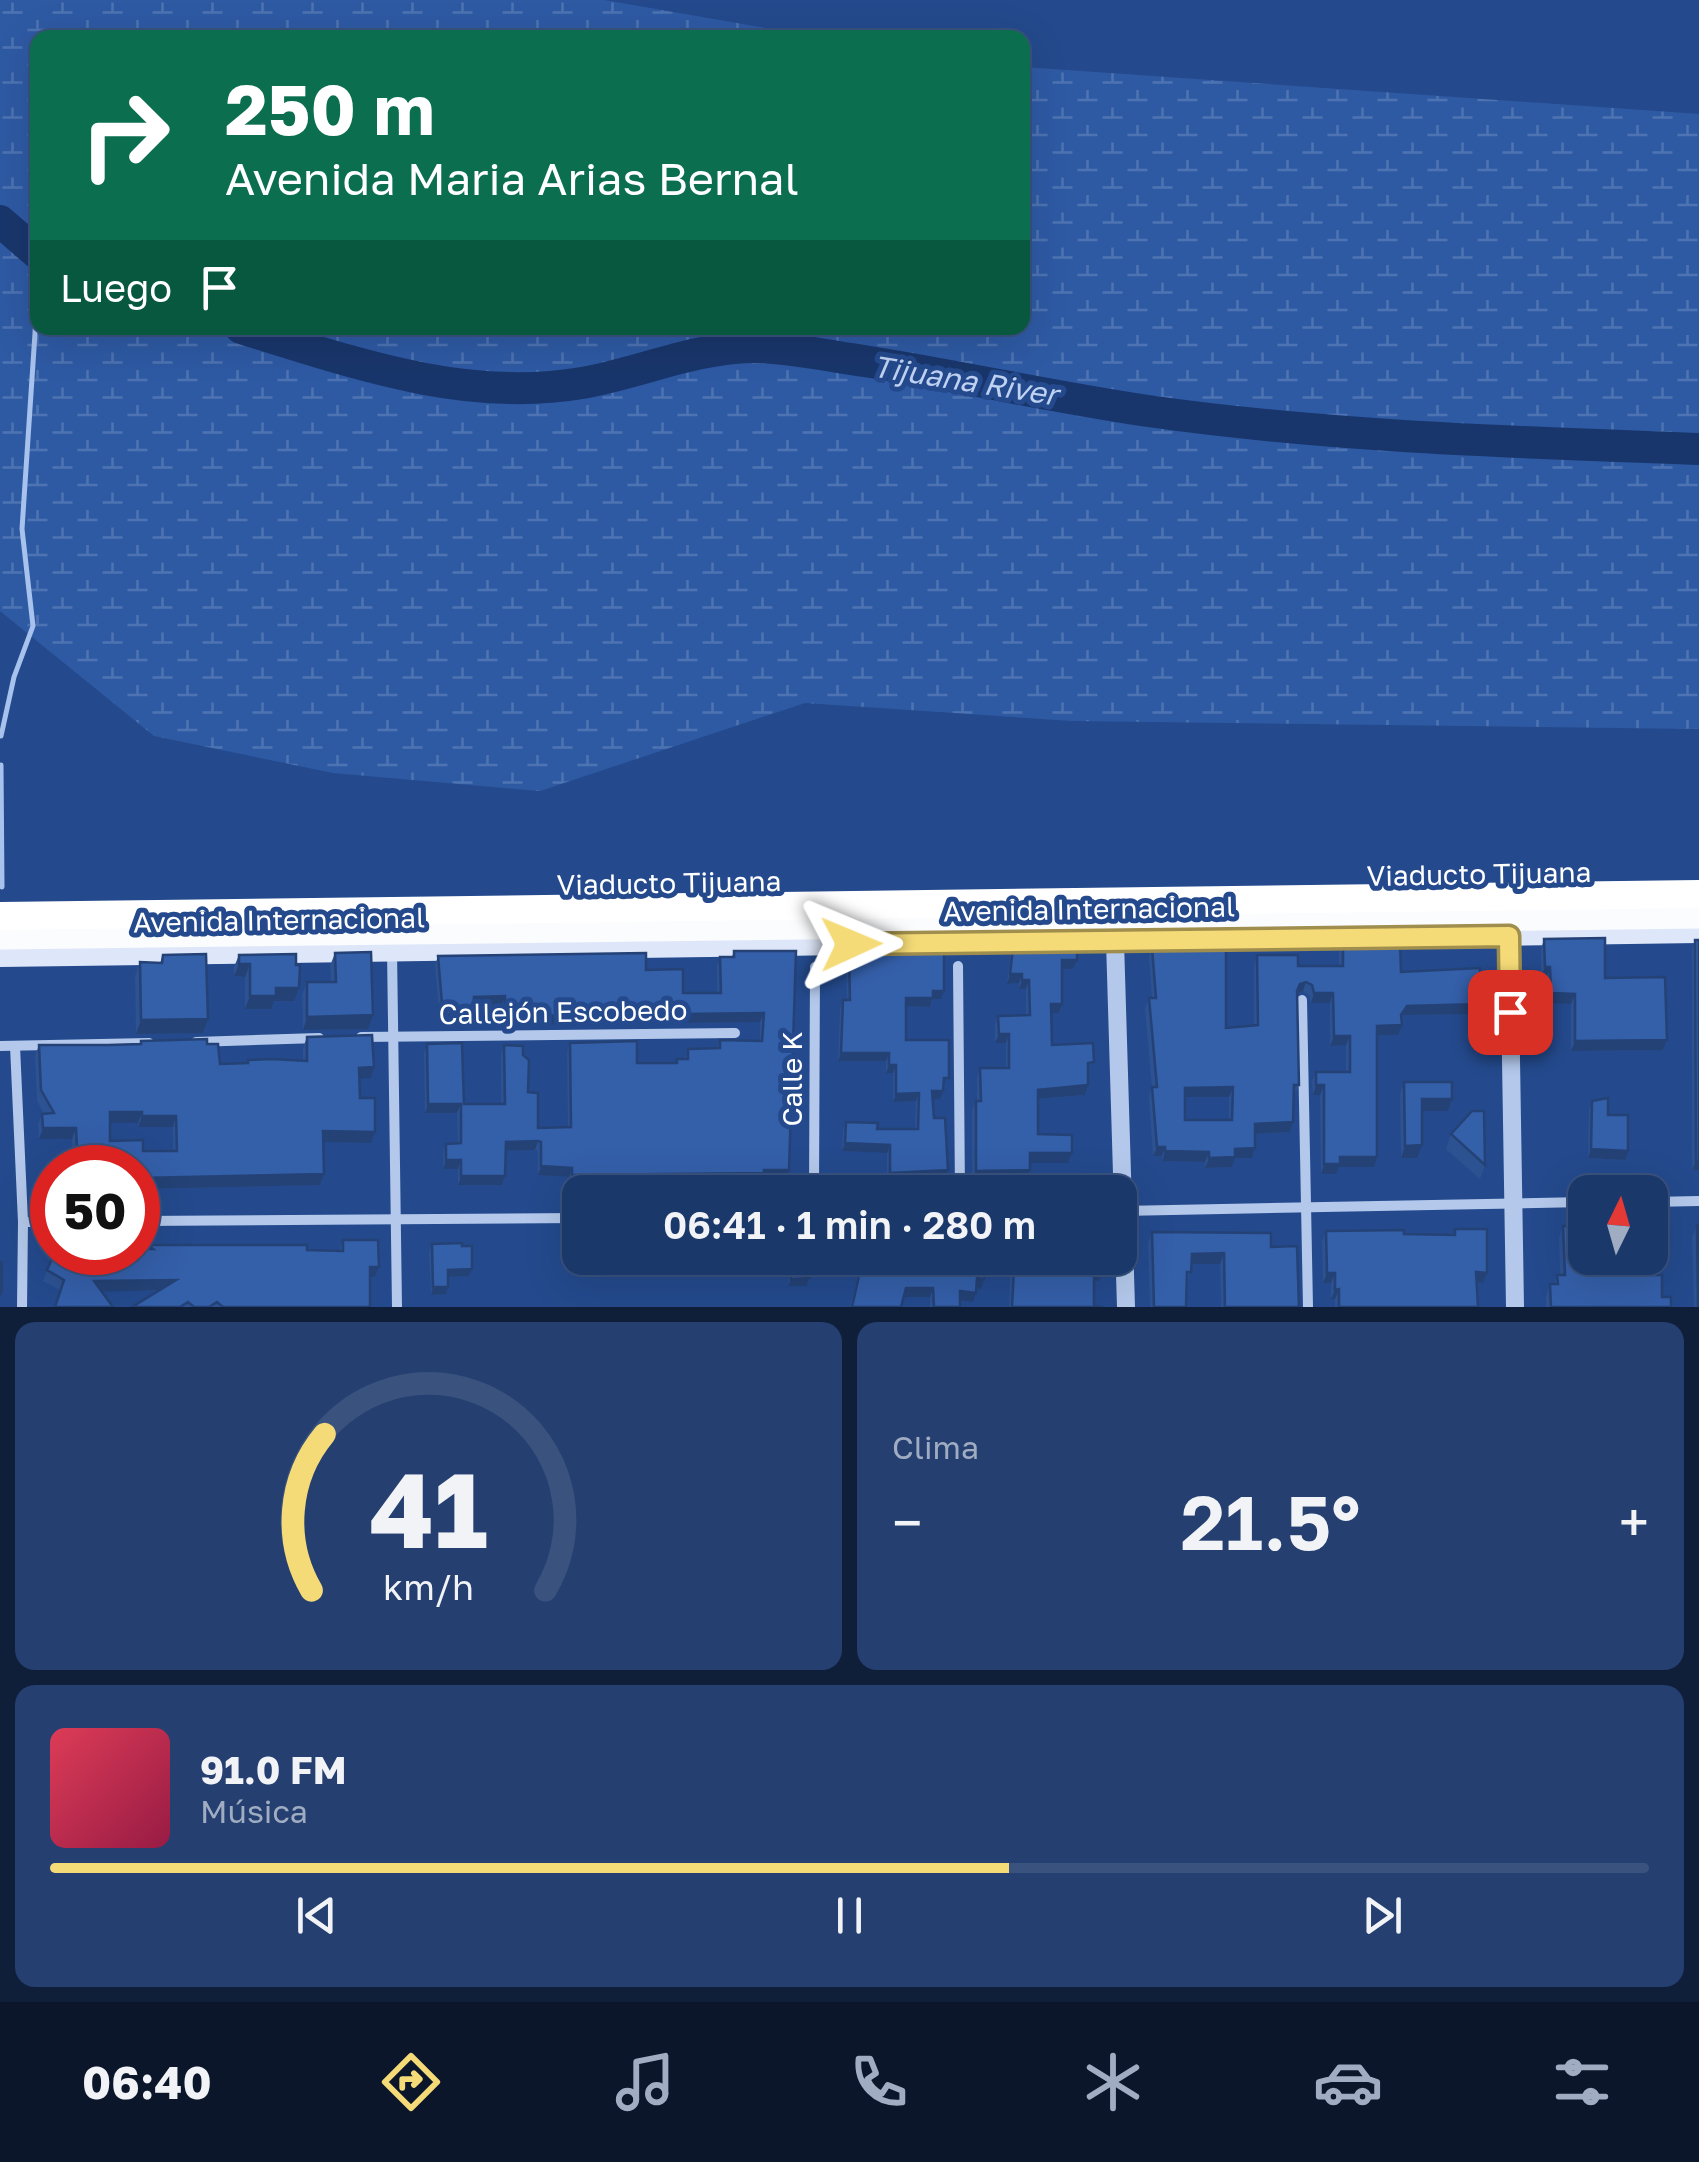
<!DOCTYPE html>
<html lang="es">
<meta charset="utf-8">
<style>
body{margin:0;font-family:"Golos Text",sans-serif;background:#243f70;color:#f1f3f6;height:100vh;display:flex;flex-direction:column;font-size:38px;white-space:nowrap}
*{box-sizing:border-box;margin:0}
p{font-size:32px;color:#a0acc1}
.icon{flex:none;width:55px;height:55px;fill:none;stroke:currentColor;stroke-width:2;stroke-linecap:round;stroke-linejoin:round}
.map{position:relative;height:1307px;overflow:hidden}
.panel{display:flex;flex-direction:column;gap:15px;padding:15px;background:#0f1f3a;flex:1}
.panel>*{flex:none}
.guide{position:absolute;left:30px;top:30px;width:1000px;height:305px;border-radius:20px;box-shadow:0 10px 40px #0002,0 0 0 2px #39527e;background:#0b6e4f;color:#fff;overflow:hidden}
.needle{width:65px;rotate:5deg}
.controls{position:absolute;left:1568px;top:1175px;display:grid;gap:20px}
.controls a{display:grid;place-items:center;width:100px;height:100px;border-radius:20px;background:#1b386a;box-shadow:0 10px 40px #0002,0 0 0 2px #39527e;font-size:50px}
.speed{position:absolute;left:30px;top:1145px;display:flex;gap:20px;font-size:50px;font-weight:700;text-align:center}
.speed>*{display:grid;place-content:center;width:130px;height:130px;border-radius:50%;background:#1b386a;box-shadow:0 10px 40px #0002,0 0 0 2px #39527e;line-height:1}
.speed .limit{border:15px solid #d22;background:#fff;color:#111}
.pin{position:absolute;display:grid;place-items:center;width:85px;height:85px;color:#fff;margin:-42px;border-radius:20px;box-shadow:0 5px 15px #0006}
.me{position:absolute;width:110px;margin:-55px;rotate:89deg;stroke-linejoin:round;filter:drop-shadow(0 0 8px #0008)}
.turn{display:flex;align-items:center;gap:35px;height:210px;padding:0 30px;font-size:45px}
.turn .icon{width:130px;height:130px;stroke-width:2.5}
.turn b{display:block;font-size:70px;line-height:85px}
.then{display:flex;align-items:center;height:95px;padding:0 30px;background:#0003;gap:20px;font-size:38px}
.big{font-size:75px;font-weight:600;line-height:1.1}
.panel .tile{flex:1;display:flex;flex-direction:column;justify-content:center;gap:15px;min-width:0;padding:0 35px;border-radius:20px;background:#243f70}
.panel .dial{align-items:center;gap:0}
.dial svg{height:260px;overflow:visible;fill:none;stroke:#39527e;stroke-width:7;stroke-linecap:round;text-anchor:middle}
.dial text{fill:#f1f3f6;stroke:none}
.song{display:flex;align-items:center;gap:30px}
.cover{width:120px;height:120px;border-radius:15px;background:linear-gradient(135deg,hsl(350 70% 55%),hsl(340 70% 35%))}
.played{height:10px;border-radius:5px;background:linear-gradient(90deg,#f5db77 60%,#39527e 60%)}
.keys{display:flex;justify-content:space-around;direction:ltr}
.heat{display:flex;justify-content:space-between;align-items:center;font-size:55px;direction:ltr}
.panel .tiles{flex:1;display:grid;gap:15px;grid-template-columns:1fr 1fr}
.tile:last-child{grid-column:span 2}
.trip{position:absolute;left:562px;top:1175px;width:575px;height:100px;border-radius:20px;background:#1b386a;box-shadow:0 10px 40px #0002,0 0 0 2px #39527e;font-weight:600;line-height:100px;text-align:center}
.tabs{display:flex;height:160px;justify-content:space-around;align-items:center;background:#0b162a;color:#a0acc1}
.tabs .icon{width:70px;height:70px}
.tabs .selected{color:#f5db77}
.tabs b{font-size:45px;color:#f1f3f6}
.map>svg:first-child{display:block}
</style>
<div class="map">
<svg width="1699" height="1307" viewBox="0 0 1699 1307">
<defs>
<pattern id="wetland-marsh" width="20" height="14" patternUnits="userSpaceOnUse" patternTransform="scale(2.5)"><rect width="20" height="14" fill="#2e5aa4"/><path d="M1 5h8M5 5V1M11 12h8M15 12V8" fill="none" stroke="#4d73b2"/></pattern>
</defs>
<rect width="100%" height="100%" fill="#244a8d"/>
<path fill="url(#wetland-marsh)" d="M0,0H604L817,37L38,38V328H1022L1023,67L1699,114V729L1072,721L805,703L540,791L333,773L154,736L0,611Z"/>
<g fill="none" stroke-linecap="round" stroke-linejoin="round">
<g stroke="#a7c2ec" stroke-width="5">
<path d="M1,736L14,677L33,626L22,529L38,288"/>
<path d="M1,765L2,887"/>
</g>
<g stroke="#19366c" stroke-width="32">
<path d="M0,221L38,254"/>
<path d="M241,328C351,362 465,403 582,383C639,373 693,348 752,347C789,347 828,356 864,361C959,376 1053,397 1148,411C1331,437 1514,442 1699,449"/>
</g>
<g stroke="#b3c8eb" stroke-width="10">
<path d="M392,950L397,1307"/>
<path d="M958,966L960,1192"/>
<path d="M1302,1000L1308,1307"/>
<path d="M361,1037L735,1033"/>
<path d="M196,1042L319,1038"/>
<path d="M0,1046L149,1043"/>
<path d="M15,1046L23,1222L22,1307"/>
<path d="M814,1192L815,967"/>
<path d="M1650,1202L1699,1201"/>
<path d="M1121,1211L1585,1202"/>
<path d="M138,1221L580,1218"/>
<path d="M23,1222H52"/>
</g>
<g stroke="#b3c8eb" stroke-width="18">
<path d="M1509,936L1515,1307"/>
<path d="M1115,941L1126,1307"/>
</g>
<path stroke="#dee7f9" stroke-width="20" d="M0,957L1699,933"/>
<path stroke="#fbfcfe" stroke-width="25" d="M0,937L1699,916"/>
<path stroke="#fff" stroke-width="28" d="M0,916L1699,894"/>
</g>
<g fill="#2d5291" fill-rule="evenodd">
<path d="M1544,939L1605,978L1667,1040L1663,1050L1571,1051V1004L1547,1003V977H1541V949Z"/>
<path d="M1695,940H1699V1170H1692V949Z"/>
<path d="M1343,942L1477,1014L1404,1015L1398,1035H1377L1374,1167H1339L1336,1174H1321L1320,1095H1313L1312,1081L1316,1072H1346V1045L1330,1046V1003H1311L1309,995L1303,991L1297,993L1299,1085L1294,1095L1293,1122L1290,1132L1255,1134V1148L1252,1158H1235L1232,1167L1205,1168V1162L1162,1161V1156H1153L1149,1096L1152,1087L1145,1008L1149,998H1152L1149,957L1152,948L1226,1028L1254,1025V964L1257,955L1298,966H1339V952ZM1185,1097H1229V1120H1185Z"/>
<path d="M1013,947L1077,960L1073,969H1062V1004L1059,1013H1051L1052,1045L1091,1072H1088L1085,1095L1038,1099V1134L1072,1153L1068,1163H1030L1026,1179L972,1181V1110L976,1101H977V1077L980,1068H1006V1043H995V1025L998,1016L1026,1015V989H1019V983L1007,984L1010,956Z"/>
<path d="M894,950L944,991L941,999H932L930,1007L906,1006V1040L946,1086H944L940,1099H933L934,1118L945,1178L887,1181V1153L842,1151L843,1130L846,1122L877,1129H915L916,1101L893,1102V1073H886V1061H838L840,1008L843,1000H847L846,963L849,955L893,954Z"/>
<path d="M734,951H796L789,1170L786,1179H762L761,1182L569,1184V1177L538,1175V1151L535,1150L506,1151L505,1176L502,1185H458V1169H443V1153L446,1144L458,1143L457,1113H425L424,1053L427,1044L464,1104H501V1054L504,1045L523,1055L528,1092L538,1128L568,1127L567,1052L570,1043L637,1063H675L677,1059H685L688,1049L717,1048L720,1040L760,1041V1022L517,1025V1013L502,1014V1005L474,1006L470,1022L440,1024L435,965L438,956L646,970L683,993H717V966L720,957H732Z"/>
<path d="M335,953L368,1029L303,1030L302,995L307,982H331L330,966Z"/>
<path d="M163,955L208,1019L203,1033L136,1034L135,976L140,962L160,963Z"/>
<path d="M239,955L294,1001H274L271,1009H245V977L234,976V967Z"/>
<path d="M307,1037L374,1067L371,1078H359L360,1098L371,1143L324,1142V1174L320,1185L138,1189V1168H73L72,1139H39L38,1124L42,1114H44L37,1101L35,1056L39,1045L139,1044L141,1041L207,1044L220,1064L303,1061V1048ZM110,1123H138V1127H173V1151H143L110,1141Z"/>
<path d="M1404,1082L1448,1111H1422L1417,1158H1401L1400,1094Z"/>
<path d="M1592,1101L1608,1115L1625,1160L1588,1158L1589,1110Z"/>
<path d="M1451,1134L1485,1165L1480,1179L1446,1149Z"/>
<path d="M1697,1225L1699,1307H1694L1692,1237Z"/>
<path d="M1563,1226L1650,1275L1662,1297L1671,1307H1546V1296L1550,1284H1554L1557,1275H1560L1559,1238Z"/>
<path d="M1455,1229L1487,1273L1483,1283L1477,1282L1478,1307H1335V1299H1331V1283H1323L1322,1241L1326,1231L1453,1235Z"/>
<path d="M1152,1232L1271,1247L1299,1307H1221L1220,1264H1192L1187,1283L1186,1307H1150L1148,1243Z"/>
<path d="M343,1240L379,1267L375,1277H370V1307H132L159,1291L60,1290L43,1281L47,1270L84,1268L88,1252L108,1258L134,1257L136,1252L147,1249L148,1245L339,1251Z"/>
<path d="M432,1244L462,1246L472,1269L469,1276L448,1277L446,1294L431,1295L429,1251Z"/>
<path d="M791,1258H816L807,1286H788Z"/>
<path d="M862,1258H1102L1099,1281H1094V1306L1103,1307H1009L1010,1277L984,1276L981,1289L977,1288L973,1302L960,1301V1307H930V1297H903L901,1307H850Z"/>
</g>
<g fill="#244276">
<path d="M1062,960H1077L1073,969H1058Z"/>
<path d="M239,964H250L245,977L234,976Z"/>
<path d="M1545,967H1550L1547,977H1541Z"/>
<path d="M1010,974H1022L1019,983L1007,984Z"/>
<path d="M1022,980H1029L1026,989H1019Z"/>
<path d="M1306,982L1303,991L1297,993L1293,1000L1300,984Z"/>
<path d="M276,988H299L294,1001H274L271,1009H245L250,996Z"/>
<path d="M933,991H944L941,999H932L930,1007L903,1006L906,998Z"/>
<path d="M1314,993H1333L1330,1003H1311Z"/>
<path d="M1551,993L1575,994L1571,1004L1547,1003Z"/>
<path d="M505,996L502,1005L471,1006L474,997Z"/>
<path d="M520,1004L517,1013L502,1014L505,1005Z"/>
<path d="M1051,1004H1062L1059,1013H1048Z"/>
<path d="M1481,1004L1477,1014L1404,1015L1398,1025L1407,1006Z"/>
<path d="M473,1013L470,1022L440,1024L443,1015Z"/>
<path d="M764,1013L760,1022L517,1025L520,1016Z"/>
<path d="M373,1015L368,1029L303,1030L307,1017Z"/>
<path d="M208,1019L203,1033L136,1034L141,1020Z"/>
<path d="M1402,1025L1398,1035H1374L1377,1026Z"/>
<path d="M999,1034H1009L1006,1043H995Z"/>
<path d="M1334,1036H1350L1346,1045L1330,1046Z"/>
<path d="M1667,1040L1663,1050L1571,1051L1575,1041Z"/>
<path d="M841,1053H889L886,1061H838Z"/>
<path d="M889,1065H896L893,1073H886Z"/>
<path d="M374,1067L371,1078L355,1079L359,1068Z"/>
<path d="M1088,1085L1085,1095L1035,1099L1038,1090Z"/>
<path d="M1316,1085H1324L1320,1095H1313Z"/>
<path d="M1233,1087L1229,1097H1182L1185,1088Z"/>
<path d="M932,1091H943L940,1099L929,1100Z"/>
<path d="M919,1093L916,1101L893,1102L896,1094Z"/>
<path d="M1422,1099H1452L1448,1111H1417Z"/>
<path d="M428,1104H461L457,1113H425Z"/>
<path d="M110,1112H142L138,1123H106Z"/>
<path d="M142,1116H176L173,1127H138Z"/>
<path d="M1293,1122L1290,1132L1251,1134L1255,1124Z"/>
<path d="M43,1128H76L72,1139H39Z"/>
<path d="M323,1131L375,1132L371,1143L319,1142Z"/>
<path d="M538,1141L535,1150L503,1151L506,1142Z"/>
<path d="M845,1143L890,1145L887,1153L842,1151Z"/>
<path d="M1422,1145L1417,1158H1401L1405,1146Z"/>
<path d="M1157,1147H1165L1162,1156H1153Z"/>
<path d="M1255,1148L1252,1158H1235L1232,1167L1205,1168L1209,1158L1235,1149Z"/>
<path d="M1591,1149L1628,1151L1625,1160L1588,1158Z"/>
<path d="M1165,1151L1209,1152L1205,1162L1162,1161Z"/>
<path d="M1030,1153H1072L1068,1163H1026Z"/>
<path d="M1340,1157H1377L1374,1167H1339L1336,1174H1321L1324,1164Z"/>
<path d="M446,1160H461L458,1169H443Z"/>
<path d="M1696,1161H1699V1170H1692Z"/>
<path d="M541,1166L572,1168L569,1177L538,1175Z"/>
<path d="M789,1170L786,1179H762L761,1182L569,1184L572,1175Z"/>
<path d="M948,1170L945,1178L887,1181L890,1173Z"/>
<path d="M1030,1170L1026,1179L972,1181L976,1171Z"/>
<path d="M324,1174L320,1185L138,1189V1178Z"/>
<path d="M461,1176H505L502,1185H458Z"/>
<path d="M1224,1253L1220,1264H1188L1192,1254Z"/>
<path d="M985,1266L1014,1268L1010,1277L982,1276Z"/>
<path d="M370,1267H379L375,1277H366Z"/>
<path d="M472,1269L469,1276L445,1277L448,1270Z"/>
<path d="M1102,1271L1099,1281H1090L1094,1272Z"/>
<path d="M1476,1272L1487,1273L1483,1283L1473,1282Z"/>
<path d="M1327,1273H1335L1331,1283H1323Z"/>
<path d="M809,1278L807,1286H788L791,1279Z"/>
<path d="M977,1278L984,1279L981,1289L974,1288Z"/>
<path d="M176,1280L173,1290L90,1292L94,1281Z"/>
<path d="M433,1287H448L446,1294L431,1295Z"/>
<path d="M906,1288H933L930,1297H902Z"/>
<path d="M1339,1289L1335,1299H1331L1335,1290Z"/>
<path d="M960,1291L976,1293L973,1302L956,1300Z"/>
</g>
<g fill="#345fa9" stroke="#244276" stroke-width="2.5" fill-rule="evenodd">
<path d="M1605,938V978L1665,977L1667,1040L1575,1041V994L1551,993L1550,967H1545L1544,939Z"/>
<path d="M1695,940H1699V1161H1696Z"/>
<path d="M1400,941L1401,972L1480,968L1481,1004L1407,1006L1401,1015L1402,1025L1377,1026V1157H1340V1164H1324V1085H1316V1072H1350V1036H1334L1333,993H1314L1312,985L1306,982L1300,984L1297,991L1299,1085H1294L1293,1122L1255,1124V1148L1235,1149V1157L1209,1158V1152L1165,1151V1147H1157L1152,1087H1157L1149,998H1156L1152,948L1155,945L1226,944V1028L1258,1025L1257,955H1298V966H1343V942ZM1233,1087L1232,1120H1185V1088Z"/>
<path d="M1077,946V960H1062V1004H1051L1052,1045L1093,1043L1094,1062L1088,1063V1085L1038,1090V1134L1072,1135V1153H1030V1170L976,1171V1101H981L980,1068H1009V1034H999L998,1016L1030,1015L1029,980H1022V974H1010L1013,947Z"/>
<path d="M894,950H944V991H933V998H906V1040H949V1078H944L943,1091H932L934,1118H945L948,1170L890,1173V1145L845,1143L846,1122L878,1123L877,1129H918L919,1093L896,1094V1065H889V1053H841L843,1000H850L849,955L894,954Z"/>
<path d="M734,951H796L789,1170H764V1173L572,1175V1168L541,1166V1142L538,1141L506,1142L505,1176H461V1160H446V1144L461,1143V1104H428L427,1044L462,1043L464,1104H505L504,1045L523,1046V1055L529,1060L528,1092L538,1093V1128L571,1127L570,1043L637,1041V1063H677V1059H688V1049L720,1048V1040L762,1041L764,1013L520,1016V1004L505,1005V996L474,997L473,1013L443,1015L438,956L646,953V970L683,969V993H721L720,957H734Z"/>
<path d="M371,952L373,1015L307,1017V982H336L335,953Z"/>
<path d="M206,954L208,1019L141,1020L140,962L162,963L163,955Z"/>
<path d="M296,954V965H300L299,988H276V996H250V964H239V955Z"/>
<path d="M372,1035L374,1067L359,1068L360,1098H375V1132L323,1131L324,1174L138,1178V1168H78L76,1128H43L42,1114L54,1113L41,1090L39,1045H108L141,1044V1041L207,1039V1044H218L220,1064L248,1063V1060L272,1059L307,1061V1037ZM110,1112H142V1116H176L177,1151H143V1140L110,1141Z"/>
<path d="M1404,1082H1452V1099H1422V1145L1405,1146Z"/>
<path d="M1608,1098V1115H1628V1151L1591,1149L1592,1101Z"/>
<path d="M1472,1111H1484L1485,1165L1451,1134Z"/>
<path d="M1697,1225H1699V1307H1698Z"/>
<path d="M1563,1226H1585V1258H1650V1275H1662V1297H1671V1307H1551L1550,1284H1558L1557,1275H1565Z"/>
<path d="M1455,1229H1487V1273L1476,1272L1478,1307H1339V1289L1335,1290V1273H1327L1326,1231L1404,1230V1234L1455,1235Z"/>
<path d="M1152,1232L1271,1233V1247L1297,1246L1299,1307H1225L1224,1253L1192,1254L1191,1272H1187L1186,1307H1154Z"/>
<path d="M343,1240H378L379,1267H370V1307H223L217,1302L209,1307H194L188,1302L180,1307H132L176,1280L94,1281L113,1307H55L64,1280L47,1270L55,1252L88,1270V1252H108V1258L137,1257L138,1249H153L148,1245H307V1250L343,1251Z"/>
<path d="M462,1243V1246H472V1269L448,1270V1287H433L432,1244Z"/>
<path d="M793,1258H816L809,1278L791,1279Z"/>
<path d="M863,1258H1102V1271L1094,1272V1306L1103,1307H1012L1014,1268L985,1266L984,1279L977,1278L976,1293L960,1291V1307H934L933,1288H906L901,1307H852Z"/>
<path d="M0,1262H2V1290L0,1295Z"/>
</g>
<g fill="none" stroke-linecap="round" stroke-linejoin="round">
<defs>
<path id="route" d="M851,944L1509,936L1510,1012"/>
</defs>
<use href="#route" stroke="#9f8e4d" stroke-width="25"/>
<use href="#route" stroke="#f5db77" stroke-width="18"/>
</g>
<g text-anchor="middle" stroke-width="10" stroke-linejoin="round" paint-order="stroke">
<g font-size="28" fill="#fff" stroke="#244a8d">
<text transform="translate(1479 874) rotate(-1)" y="10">Viaducto Tijuana</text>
<text transform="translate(669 883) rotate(-1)" y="10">Viaducto Tijuana</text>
<text transform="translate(1089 909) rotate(-1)" y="10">Avenida Internacional</text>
<text transform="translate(279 920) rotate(-1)" y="10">Avenida Internacional</text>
<text transform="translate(563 1012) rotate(-1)" y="10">Callejón Escobedo</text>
<text transform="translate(792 1079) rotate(-90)" y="10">Calle K</text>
</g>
<g font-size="30" font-style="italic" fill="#bfd2f2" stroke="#244a8d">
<text transform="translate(965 381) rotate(9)" y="10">Tijuana River</text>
</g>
</g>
</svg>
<div class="controls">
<a><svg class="needle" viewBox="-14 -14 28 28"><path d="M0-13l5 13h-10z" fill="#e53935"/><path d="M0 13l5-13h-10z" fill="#a0acc1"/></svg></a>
</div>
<div class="speed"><div class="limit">50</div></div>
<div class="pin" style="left:1510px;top:1012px;background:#d93025"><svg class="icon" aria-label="arrive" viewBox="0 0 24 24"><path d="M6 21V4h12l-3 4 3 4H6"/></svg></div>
<svg class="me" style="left:851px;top:944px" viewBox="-20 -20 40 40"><path d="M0-17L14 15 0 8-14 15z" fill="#f5db77" stroke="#fff" stroke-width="4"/></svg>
<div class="trip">06:41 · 1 min · 280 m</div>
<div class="guide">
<div class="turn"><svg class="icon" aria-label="right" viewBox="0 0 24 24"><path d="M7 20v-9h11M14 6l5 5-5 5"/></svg><div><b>250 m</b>Avenida Maria Arias Bernal</div></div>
<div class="then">Luego<svg class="icon" aria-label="arrive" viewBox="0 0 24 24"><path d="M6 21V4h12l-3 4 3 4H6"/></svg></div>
</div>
</div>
<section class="panel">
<div class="tiles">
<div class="tile dial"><svg viewBox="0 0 100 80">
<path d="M14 69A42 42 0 1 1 86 69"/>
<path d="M14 69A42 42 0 0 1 18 21" stroke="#f5db77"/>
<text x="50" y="56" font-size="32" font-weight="700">41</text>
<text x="50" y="72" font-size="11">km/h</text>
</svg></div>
<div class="tile"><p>Clima</p>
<div class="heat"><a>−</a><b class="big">21.5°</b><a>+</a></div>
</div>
<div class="tile">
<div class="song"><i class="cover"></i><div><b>91.0 FM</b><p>Música</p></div></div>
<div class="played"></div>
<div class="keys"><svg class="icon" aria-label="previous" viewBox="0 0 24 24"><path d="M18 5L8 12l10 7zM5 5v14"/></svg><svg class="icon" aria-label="pause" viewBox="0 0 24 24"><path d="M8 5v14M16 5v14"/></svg><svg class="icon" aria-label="next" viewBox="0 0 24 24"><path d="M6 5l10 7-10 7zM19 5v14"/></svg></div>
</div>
</div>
</section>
<nav class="tabs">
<b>06:40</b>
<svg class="icon selected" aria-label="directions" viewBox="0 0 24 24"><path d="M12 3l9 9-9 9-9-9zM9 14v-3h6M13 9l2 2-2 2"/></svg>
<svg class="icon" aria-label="music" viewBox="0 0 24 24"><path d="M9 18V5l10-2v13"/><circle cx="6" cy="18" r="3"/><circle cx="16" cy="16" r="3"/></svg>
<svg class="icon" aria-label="phone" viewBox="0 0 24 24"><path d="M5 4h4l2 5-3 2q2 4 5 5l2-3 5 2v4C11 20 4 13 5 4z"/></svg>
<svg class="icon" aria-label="climate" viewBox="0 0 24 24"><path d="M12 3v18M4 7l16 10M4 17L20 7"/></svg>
<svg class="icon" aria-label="car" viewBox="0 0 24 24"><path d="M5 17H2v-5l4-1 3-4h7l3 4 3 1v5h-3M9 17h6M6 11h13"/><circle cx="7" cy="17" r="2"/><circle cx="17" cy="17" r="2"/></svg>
<svg class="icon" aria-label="filters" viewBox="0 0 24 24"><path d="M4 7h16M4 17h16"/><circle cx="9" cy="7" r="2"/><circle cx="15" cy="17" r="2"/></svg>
</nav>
